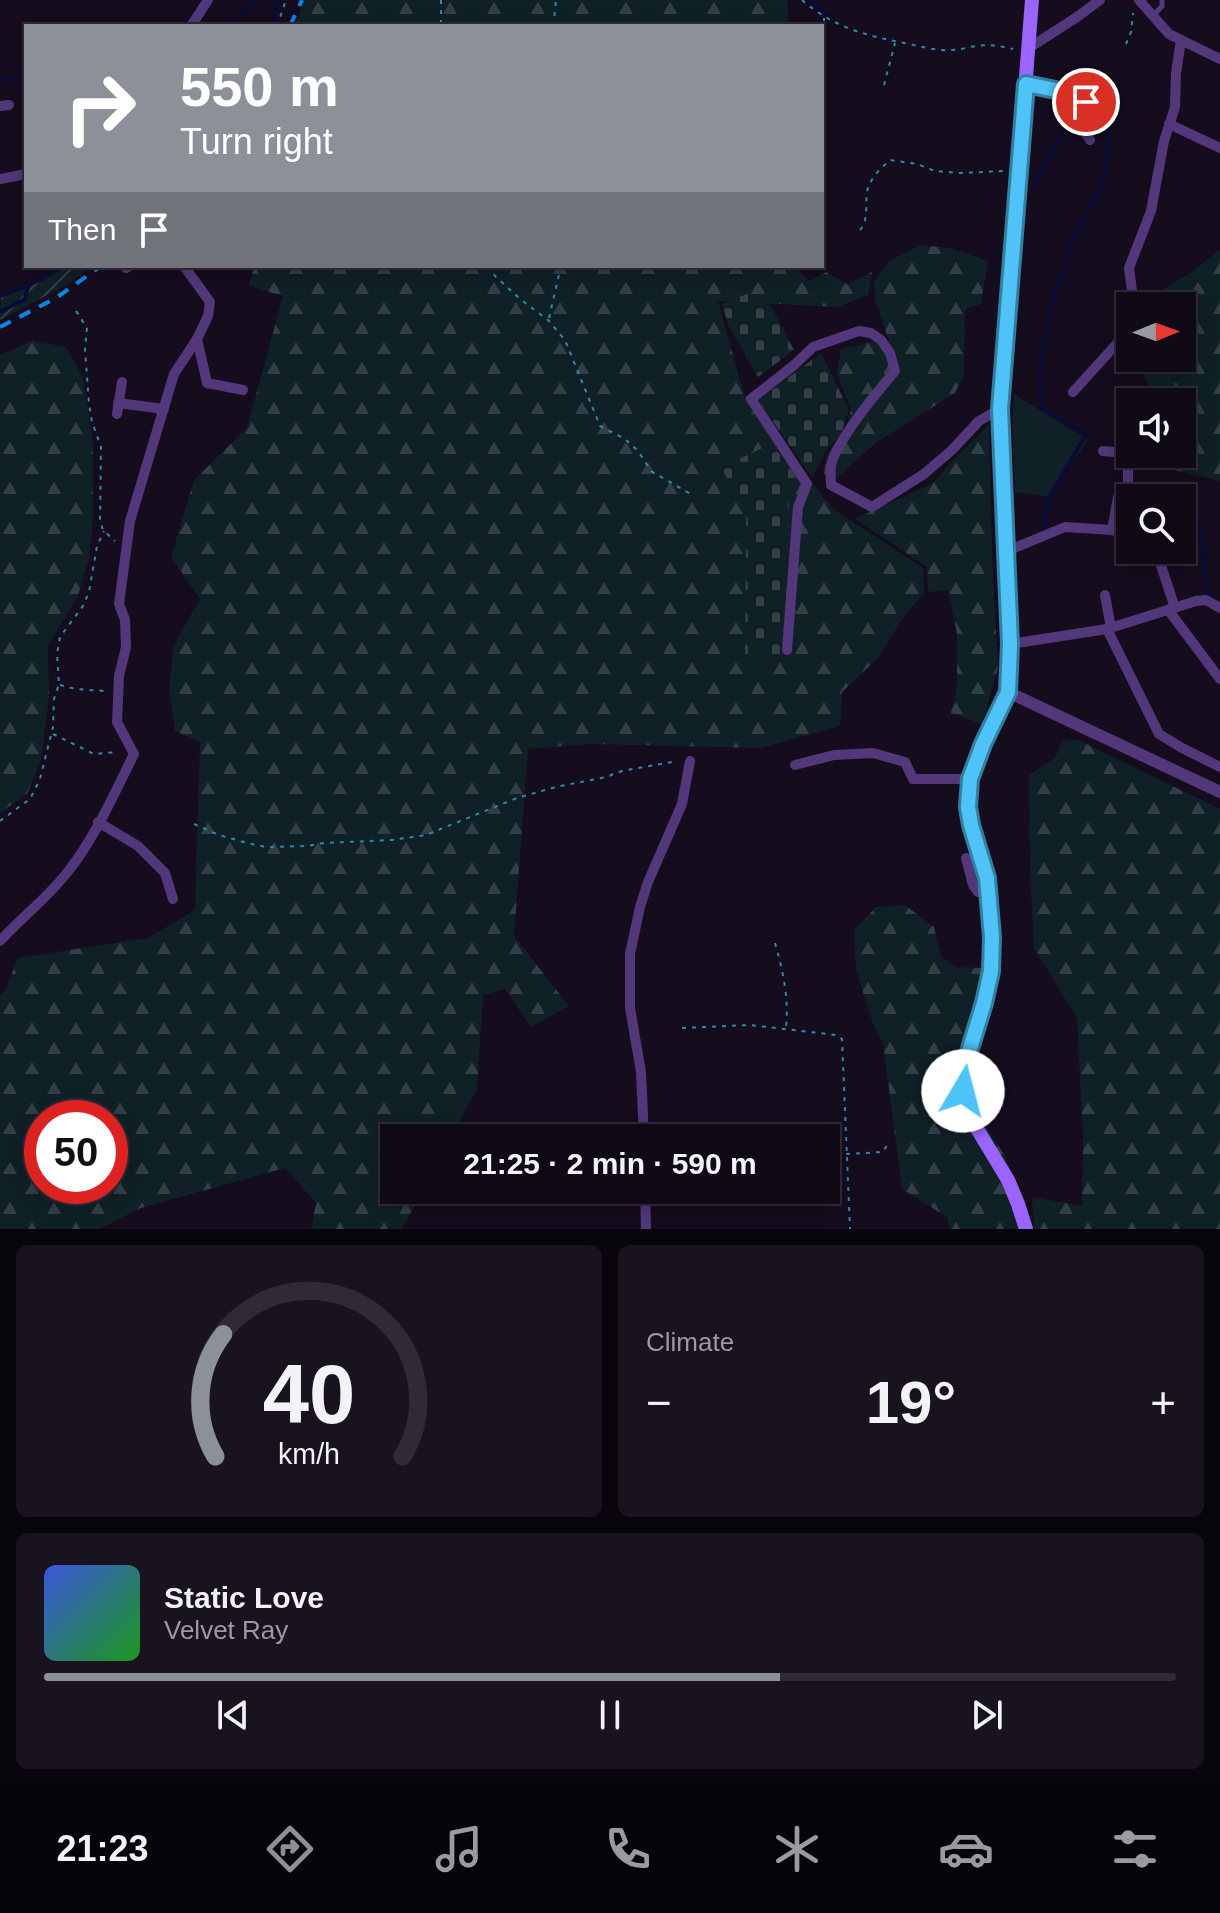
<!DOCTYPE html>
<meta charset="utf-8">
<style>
body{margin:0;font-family:Helvetica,sans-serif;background:#19121f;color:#f1f3f6;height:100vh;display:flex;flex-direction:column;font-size:30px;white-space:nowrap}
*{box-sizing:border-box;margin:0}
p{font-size:26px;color:#9c9aa1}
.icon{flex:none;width:44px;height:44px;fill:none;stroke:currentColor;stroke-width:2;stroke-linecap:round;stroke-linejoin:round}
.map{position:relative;height:1229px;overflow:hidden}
.drawer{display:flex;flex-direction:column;gap:16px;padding:16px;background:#09050c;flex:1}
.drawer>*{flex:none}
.guide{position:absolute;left:24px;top:24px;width:800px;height:244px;border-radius:0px;box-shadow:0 4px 20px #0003,0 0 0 2px #302a35;background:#8c9099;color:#fff;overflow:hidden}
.needle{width:52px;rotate:89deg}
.tools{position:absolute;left:1116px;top:292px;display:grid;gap:16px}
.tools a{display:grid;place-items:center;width:80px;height:80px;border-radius:0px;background:#100916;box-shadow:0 4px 20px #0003,0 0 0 2px #302a35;font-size:40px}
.speed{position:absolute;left:24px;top:1100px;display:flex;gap:16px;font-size:40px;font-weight:700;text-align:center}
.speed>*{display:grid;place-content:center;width:104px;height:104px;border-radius:50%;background:#100916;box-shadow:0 4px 20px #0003,0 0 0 2px #302a35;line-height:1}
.speed .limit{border:12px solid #d22;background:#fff;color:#111}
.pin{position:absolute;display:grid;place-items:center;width:68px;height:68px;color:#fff;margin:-34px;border:4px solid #fff;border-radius:50%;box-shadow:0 2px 8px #0007}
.me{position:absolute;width:88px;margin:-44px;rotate:8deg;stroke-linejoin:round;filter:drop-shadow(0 0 6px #0008)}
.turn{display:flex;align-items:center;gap:28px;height:168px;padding:0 24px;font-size:36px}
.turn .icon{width:104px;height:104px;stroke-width:2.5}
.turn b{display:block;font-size:56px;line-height:68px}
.then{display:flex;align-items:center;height:76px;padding:0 24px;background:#0003;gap:16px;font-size:30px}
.big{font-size:60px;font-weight:800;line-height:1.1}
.drawer .widget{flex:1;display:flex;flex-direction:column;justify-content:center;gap:12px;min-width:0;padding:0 28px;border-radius:12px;background:#19121f}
.drawer .dial{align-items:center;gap:0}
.dial svg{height:208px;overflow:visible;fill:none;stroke:#302a35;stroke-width:7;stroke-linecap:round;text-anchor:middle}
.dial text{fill:#f1f3f6;stroke:none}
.song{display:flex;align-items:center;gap:24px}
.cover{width:96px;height:96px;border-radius:12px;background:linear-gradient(135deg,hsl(230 70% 55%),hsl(120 70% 35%))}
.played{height:8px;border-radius:4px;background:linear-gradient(90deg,#8c9099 65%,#302a35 65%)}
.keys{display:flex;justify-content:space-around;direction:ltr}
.heat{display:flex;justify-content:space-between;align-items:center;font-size:44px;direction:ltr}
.drawer .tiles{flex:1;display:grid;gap:16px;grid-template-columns:1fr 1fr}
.widget:last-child{grid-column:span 2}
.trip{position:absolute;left:380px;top:1124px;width:460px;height:80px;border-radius:0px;background:#100916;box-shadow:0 4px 20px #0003,0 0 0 2px #302a35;font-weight:800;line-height:80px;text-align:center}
.dock{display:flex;height:128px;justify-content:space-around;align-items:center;background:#060409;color:#9c9aa1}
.dock .icon{width:56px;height:56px}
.dock .active{color:#8c9099}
.dock b{font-size:36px;color:#f1f3f6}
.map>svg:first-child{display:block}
</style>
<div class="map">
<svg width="1220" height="1229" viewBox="0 0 1220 1229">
<defs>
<pattern id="forest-firs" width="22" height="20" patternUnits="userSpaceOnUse" patternTransform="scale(2)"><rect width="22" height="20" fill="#102027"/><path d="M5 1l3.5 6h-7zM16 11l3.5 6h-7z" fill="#323f47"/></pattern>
<pattern id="cemetery-stones" width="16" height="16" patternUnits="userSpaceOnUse" patternTransform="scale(2)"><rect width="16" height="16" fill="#102027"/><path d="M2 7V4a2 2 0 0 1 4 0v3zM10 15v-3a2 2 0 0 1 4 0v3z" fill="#323f47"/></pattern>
<pattern id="garden-furrows" width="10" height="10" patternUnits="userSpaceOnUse" patternTransform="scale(2)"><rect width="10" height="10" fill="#102027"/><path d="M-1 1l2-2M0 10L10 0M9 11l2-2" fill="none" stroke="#323f47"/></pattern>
</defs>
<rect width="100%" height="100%" fill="#150c1e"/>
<path fill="#102027" d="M1014,394L1088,440L1048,497L1015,492L1012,431Z"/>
<g fill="url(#forest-firs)" fill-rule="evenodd">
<path d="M304,0H787L789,26H295Z"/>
<path d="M921,245L950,248L988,261L981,304L965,309L964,375L955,393L877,442L834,480L824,475L826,455L844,433L851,410L837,373L841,349L875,341L898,368L875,300L874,282L889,261Z"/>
<path d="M1218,251H1220V481L1175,470L1169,454H1182V402H1153L1147,382L1135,358H1182V306H1140L1142,302L1192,272Z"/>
<path d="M254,266H799L801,273L809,281L826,272L847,284L872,272L868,295L837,307L718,301L744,394L832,508L923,568L924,593L902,619L879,657L842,692L840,726L761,748L590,744L528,749L514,936L569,1006L531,1027L505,989L483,995L477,1089L451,1138H394V1190H423L402,1229H311L316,1203L285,1168L141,1208L99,1229H0V995L5,990L18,958L148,938L195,910L200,742L175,731L169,690L174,645L200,599L171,557L194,480L247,428L283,296L249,286ZM42,1118H110V1186H42Z"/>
<path d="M32,341L66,347L83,377L93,444V517L89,559L78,596L48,645L49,696L41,760L27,794L0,813V355Z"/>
<path d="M989,425L992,555L998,668L982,724L951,713L957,687V634L948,590L928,592L927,567L855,519L933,483L955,458Z"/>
<path d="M1078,740L1220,809V1229H1034L1032,1197L1082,1206L1083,1140L1077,1018L1034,948L1030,870L1029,775L1055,758L1062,741Z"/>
<path d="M905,905L934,927L941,956L955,967L986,968L989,1012L974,1072L977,1108L987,1128L1005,1156L1027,1212L1028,1229H950L947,1217L902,1189L883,1043L872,1021L856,969L854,930L876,907Z"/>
</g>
<g fill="url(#cemetery-stones)">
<path d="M747,294L771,306L794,350L758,377L729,327L722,304Z"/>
<path d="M821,353L849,410L841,434L825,452L812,478L758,400Z"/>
<path d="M772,444L800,482L789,496L784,657L745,659L746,514L721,467Z"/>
</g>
<path fill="url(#garden-furrows)" d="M67,266H94L61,288L0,320L1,298L42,281Z"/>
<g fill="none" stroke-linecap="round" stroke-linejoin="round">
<g stroke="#0a0b39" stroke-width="4">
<path d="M809,0L827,15"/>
<path d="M225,26L257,0"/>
<path d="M271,26L278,0"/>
<path d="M0,79L26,80"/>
<path d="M1033,188L1054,148L1076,116"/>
<path d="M0,293C22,292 42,278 61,266"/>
<path d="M0,312L25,299L28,286"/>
<path d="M1186,508L1197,521L1201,535L1208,594"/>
<path d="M1045,534L1046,503L1085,436L1084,433L1041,407L1040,369L1051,304L1065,267L1069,248L1103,182L1107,165L1110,118L1114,110"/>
</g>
<g stroke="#3089ac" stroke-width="2" stroke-dasharray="4 6" stroke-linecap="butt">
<path d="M441,0V26"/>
<path d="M802,0C834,28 868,36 909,44C923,47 937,51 952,50C960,50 968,47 976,46C989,44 1001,46 1013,49"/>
<path d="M277,26L286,0"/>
<path d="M555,26L554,20L556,0"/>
<path d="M1126,44L1131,32L1133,13"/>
<path d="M822,61L824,44V18"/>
<path d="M884,85L895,43"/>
<path d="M860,230C869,219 865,205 867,192C870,178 880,169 890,160L917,164L935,171L960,173L1005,171"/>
<path d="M488,266L495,276L520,299L548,320L565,340L600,426L625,439L638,451L651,471L694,496"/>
<path d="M76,311L87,328L85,349L89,404L92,422L101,447L100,521L103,530L115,541"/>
<path d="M549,318L561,266"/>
<path d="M60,685L76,689L105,691"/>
<path d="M53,734L94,754L118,752"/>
<path d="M0,821L30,799L40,779L53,727L54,699L59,684L57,654L60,637L83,606L89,592L97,546L104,531"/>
<path d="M194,824L219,835L247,843L266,847L307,846L324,843L392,840L426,835L517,798L556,787L606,777L622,771L677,761"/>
<path d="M775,943C783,971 789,998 786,1027"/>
<path d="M682,1028L750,1025L836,1035L842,1039L850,1229"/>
<path d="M826,1155L883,1152L889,1142"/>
</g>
<path stroke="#52387b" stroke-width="5" d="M1153,16L1162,6V0"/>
<g stroke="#52387b" stroke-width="10">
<path d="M1139,0L1169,34L1220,59"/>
<path d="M191,26L208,0"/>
<path d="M1029,48L1077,17L1100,0"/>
<path d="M1026,84L1080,95L1086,102L1082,128L1090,140"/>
<path d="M0,106L9,105"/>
<path d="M1169,124L1220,148"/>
<path d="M0,179L26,174"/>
<path d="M126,268L129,266"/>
<path d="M1134,306L1129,268L1151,211L1164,141L1175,107L1176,73L1181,40"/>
<path d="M197,339L207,383L243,390"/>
<path d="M1073,392L1121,339L1130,323"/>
<path d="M118,403L164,409"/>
<path d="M117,414L122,382"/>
<path d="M1112,530L1130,534"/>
<path d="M1005,552L1065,527L1112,530L1118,497L1127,487L1128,482V457L1125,453L1103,451"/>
<path d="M1158,556L1175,608"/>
<path d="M1105,595L1111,628"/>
<path d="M1169,611L1220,679"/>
<path d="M1107,629L1159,734L1182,748L1220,767"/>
<path d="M1010,644L1107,629L1196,601L1206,600L1220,608"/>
<path d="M787,650L798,507L807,484L751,399L793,366L813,347L859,331L871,333L881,340L890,353L895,371C878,391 835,442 831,466C830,472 831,479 831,485L872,507L924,474L952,450L979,421L1000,409"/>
<path d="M795,765L834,755L873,753L905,762L913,779H970"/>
<path d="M98,822L138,846L165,873L173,899"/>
<path d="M966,858L973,885L978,892L989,891"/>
<path d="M0,941C21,918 46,899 66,874C94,840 114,794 134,754L117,722L119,676L126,647L125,620L119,604L130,521L174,374L197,339L208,316L210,302L184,266"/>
<path d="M644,1138L641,1072L630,1008V954L640,907L648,882L682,804L690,761"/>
<path d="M645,1190L646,1229"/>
</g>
<path stroke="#52387b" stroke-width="12" d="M1008,692L1220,792"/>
<path stroke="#9b64fb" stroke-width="14" d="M1026,1229L1018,1204L1008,1180L973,1122L965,1104L963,1091L964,1068L984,1003L991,971L992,937L987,878L968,807L970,779L983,744L1008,692L1010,644L1000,409L1032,0"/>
<g stroke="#0688ee" stroke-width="4" stroke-dasharray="12 10" stroke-linecap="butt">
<path d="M290,26L302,0"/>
<path d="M0,327L56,298L101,266"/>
</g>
</g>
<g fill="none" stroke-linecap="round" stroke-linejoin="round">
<defs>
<path id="route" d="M963,1091L964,1068L984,1003L991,971L992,937L987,878L971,825L968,807L970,779L983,744L1008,692L1010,644L1000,409L1026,84L1080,95L1086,102"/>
</defs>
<use href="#route" stroke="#337fa1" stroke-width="20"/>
<use href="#route" stroke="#4fc3f7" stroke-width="14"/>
</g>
</svg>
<div class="tools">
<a><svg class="needle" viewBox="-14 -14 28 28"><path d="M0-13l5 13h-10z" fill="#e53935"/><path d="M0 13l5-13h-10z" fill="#9c9aa1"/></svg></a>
<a><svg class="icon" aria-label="sound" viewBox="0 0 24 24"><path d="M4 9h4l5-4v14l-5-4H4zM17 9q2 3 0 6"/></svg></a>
<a><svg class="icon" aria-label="search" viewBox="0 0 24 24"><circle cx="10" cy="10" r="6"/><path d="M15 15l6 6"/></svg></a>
</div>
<div class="speed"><div class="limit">50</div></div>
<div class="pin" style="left:1086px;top:102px;background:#d93025"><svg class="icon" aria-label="arrive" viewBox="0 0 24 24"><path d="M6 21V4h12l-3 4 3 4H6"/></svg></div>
<svg class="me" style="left:963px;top:1091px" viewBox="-20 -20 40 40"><circle r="19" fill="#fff"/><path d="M0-13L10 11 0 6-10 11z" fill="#4fc3f7"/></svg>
<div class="trip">21:25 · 2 min · 590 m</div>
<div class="guide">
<div class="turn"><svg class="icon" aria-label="right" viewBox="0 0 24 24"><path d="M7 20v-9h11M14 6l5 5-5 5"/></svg><div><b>550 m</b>Turn right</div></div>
<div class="then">Then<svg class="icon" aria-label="arrive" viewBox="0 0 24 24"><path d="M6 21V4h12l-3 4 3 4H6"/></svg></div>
</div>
</div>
<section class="drawer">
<div class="tiles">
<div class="widget dial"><svg viewBox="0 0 100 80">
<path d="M14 69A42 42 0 1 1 86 69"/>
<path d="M14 69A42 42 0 0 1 17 22" stroke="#8c9099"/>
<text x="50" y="56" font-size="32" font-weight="700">40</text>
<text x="50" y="72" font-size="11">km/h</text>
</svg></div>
<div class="widget"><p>Climate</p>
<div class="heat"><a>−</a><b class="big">19°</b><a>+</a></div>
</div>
<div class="widget">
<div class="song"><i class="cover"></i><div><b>Static Love</b><p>Velvet Ray</p></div></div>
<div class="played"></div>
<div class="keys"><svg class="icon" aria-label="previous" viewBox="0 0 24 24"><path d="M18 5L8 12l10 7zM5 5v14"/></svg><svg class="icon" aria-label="pause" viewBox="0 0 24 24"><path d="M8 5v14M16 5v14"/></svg><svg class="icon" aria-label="next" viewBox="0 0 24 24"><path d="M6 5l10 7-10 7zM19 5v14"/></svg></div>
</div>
</div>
</section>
<nav class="dock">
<b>21:23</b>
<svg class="icon active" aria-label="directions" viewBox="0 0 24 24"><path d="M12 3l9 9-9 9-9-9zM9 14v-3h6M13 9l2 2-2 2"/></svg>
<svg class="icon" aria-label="music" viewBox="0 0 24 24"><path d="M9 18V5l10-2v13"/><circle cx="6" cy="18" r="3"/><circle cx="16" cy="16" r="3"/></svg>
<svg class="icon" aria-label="phone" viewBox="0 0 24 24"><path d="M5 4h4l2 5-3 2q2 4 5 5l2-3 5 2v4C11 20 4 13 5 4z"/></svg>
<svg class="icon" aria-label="climate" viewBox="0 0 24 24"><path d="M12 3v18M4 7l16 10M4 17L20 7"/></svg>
<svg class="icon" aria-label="car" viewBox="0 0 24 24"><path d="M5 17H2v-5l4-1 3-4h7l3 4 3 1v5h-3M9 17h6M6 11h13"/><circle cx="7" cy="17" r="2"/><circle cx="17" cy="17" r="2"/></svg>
<svg class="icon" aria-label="filters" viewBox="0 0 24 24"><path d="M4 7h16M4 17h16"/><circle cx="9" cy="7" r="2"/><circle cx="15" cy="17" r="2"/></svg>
</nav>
